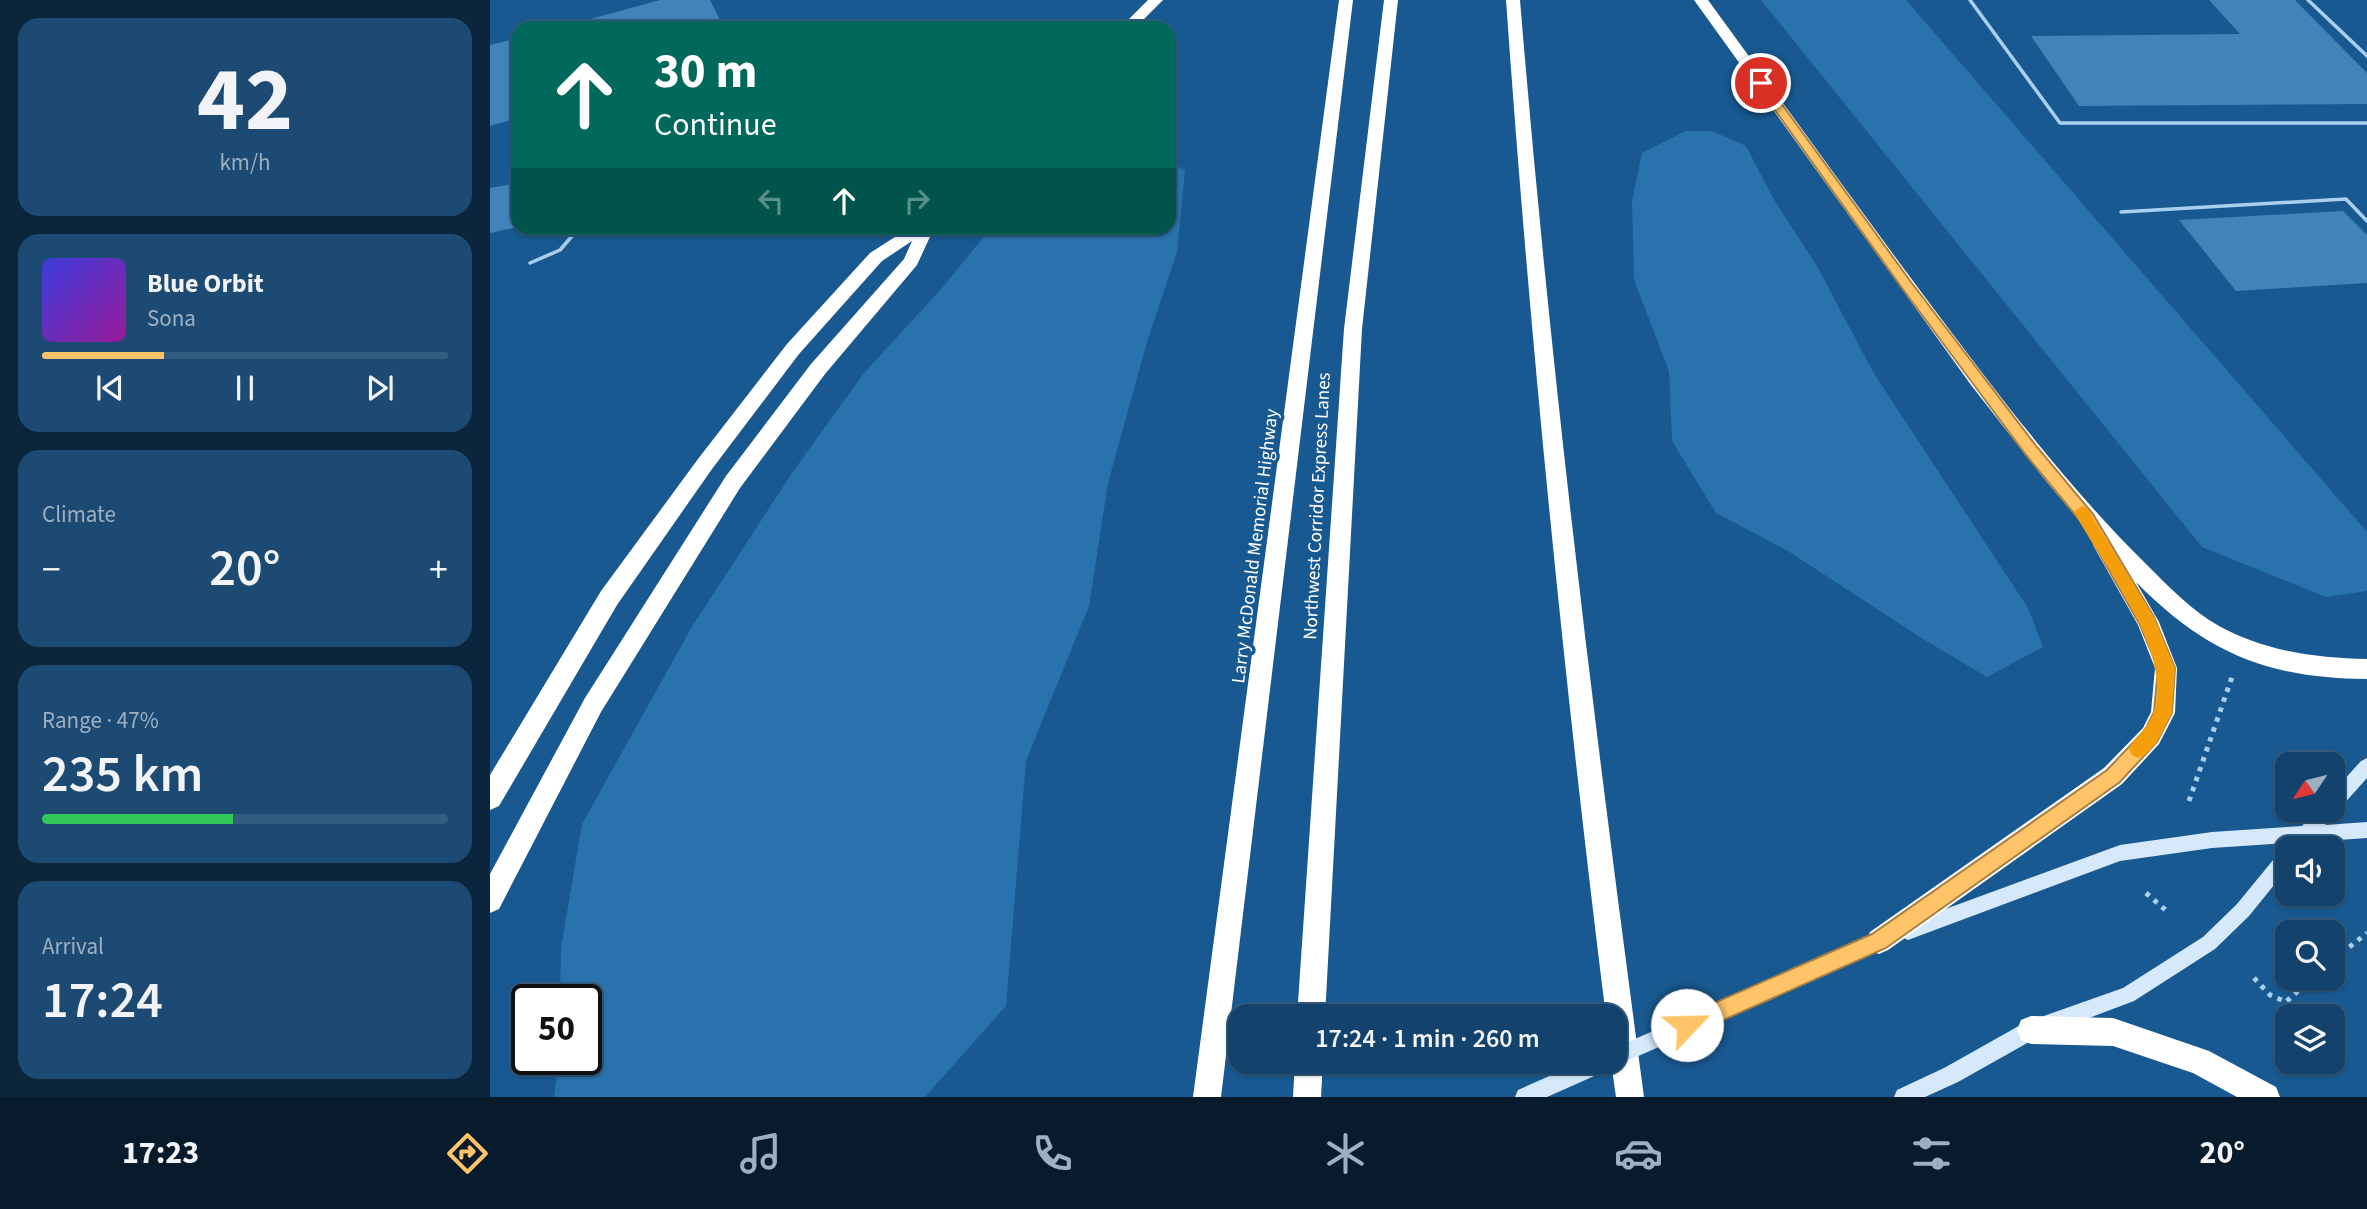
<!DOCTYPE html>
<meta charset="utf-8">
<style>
body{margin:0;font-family:"Source Sans 3",sans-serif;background:#1c4a72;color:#f1f3f6;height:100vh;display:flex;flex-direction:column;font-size:26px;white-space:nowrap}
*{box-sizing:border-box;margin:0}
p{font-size:23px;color:#9db0c2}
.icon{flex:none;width:38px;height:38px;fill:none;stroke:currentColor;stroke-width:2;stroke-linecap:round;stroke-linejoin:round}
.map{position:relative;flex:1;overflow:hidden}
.panel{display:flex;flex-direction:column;gap:18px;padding:18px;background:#0a253c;width:490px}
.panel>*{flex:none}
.top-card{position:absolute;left:21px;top:21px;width:665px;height:214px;border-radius:21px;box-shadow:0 2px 5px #0004,0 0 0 2px #325c80;background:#00695c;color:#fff;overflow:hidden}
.needle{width:46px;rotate:235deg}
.tools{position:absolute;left:1785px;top:752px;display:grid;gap:14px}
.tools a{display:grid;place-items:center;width:70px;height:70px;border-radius:14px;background:#13436d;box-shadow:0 2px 5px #0004,0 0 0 2px #325c80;font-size:35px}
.speed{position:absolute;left:21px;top:984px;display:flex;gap:14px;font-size:35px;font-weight:700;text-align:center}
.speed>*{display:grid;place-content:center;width:91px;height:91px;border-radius:50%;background:#13436d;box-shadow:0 2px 5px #0004,0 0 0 2px #325c80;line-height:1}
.speed .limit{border:4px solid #111;border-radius:10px;background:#fff;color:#111}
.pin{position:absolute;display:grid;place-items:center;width:60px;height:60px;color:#fff;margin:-30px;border:4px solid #fff;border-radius:50%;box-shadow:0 2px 7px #0007}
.me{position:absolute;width:77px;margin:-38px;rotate:66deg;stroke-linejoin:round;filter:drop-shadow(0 0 5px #0008)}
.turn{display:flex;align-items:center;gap:24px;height:147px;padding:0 28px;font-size:32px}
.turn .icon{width:91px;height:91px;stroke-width:2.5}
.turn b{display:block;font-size:49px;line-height:60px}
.lanes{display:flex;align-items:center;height:66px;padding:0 28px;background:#0003;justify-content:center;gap:35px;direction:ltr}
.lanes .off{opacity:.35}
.big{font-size:52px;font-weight:600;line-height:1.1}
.panel .card{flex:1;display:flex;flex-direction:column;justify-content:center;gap:10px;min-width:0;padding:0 24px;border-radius:21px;background:#1c4a72}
.panel .dial{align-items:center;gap:0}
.dial b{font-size:91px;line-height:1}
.song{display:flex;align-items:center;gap:21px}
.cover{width:84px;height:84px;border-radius:10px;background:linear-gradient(135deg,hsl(240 70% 55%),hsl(300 70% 35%))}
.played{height:7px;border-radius:4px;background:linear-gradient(90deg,#ffc467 30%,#325c80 30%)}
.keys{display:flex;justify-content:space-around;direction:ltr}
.heat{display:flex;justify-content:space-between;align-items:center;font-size:38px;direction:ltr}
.charge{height:10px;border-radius:5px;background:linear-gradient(90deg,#34c759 47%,#325c80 0)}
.trip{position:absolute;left:738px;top:1004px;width:399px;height:70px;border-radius:21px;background:#13436d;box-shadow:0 2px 5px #0004,0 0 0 2px #325c80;font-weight:600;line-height:70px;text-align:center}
.tab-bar{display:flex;height:112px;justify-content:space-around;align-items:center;background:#081b2c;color:#9db0c2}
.tab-bar .icon{width:49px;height:49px}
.tab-bar .on{color:#ffc467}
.tab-bar b{font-size:32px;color:#f1f3f6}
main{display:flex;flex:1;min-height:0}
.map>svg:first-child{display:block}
</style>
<main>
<section class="panel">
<div class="card dial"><b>42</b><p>km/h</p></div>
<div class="card">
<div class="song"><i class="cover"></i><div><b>Blue Orbit</b><p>Sona</p></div></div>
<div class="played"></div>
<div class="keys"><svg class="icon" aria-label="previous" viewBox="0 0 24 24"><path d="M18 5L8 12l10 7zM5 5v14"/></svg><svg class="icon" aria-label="pause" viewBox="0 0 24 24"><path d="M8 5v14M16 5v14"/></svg><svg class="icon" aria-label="next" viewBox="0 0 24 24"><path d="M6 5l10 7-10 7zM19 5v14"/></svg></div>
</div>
<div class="card"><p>Climate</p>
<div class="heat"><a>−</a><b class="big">20°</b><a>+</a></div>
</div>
<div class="card"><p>Range · 47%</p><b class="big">235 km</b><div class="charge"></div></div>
<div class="card"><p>Arrival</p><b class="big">17:24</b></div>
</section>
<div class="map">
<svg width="1877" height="1097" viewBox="0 0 1877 1097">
<rect width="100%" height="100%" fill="#195991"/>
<g fill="#2972ad">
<path d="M1271,0H1416L1877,532V591L1836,597L1712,547Z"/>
<path d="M1196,131H1222L1256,146L1283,198L1327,266L1383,372L1538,608L1553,647L1497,677L1433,639L1298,551L1226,513L1182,441L1179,371L1144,280L1142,201L1152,153Z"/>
<path d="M679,162L695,170L687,252L657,342L618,483L599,606L536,761L516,1006L435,1097H64L69,1059H96V999H70L71,948L92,824L203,625L302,473L374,373L452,288L501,228H679Z"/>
</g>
<g fill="#4283b9">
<path d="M170,0H220L234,28H68Z"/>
<path d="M1719,0H1805L1877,73V104L1589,106L1541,36L1750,34Z"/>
<path d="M28,38V118L0,126V45Z"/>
<path d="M28,183V227L0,233V188Z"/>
<path d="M1853,211L1877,235V283L1746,291L1689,220Z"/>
</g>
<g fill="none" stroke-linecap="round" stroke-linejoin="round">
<g stroke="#a9cfef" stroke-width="5" stroke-dasharray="4.5 6" stroke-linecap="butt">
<path d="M1699,801L1742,677"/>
<path d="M1656,893L1679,913"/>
<path d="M1843,960L1877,933"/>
<path d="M1764,978L1780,995L1796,1002L1822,978"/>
</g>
<g stroke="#a9cfef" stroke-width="3.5">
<path d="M1480,0L1570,123H1877"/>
<path d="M1818,0L1877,56"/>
<path d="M1631,212L1856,199L1877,221"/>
<path d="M40,263L70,250L89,228"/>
</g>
<g fill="#d6e9fb" fill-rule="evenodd">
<path d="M1877,758V778L1835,825L1877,822V838L1820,842L1814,849H1797V869L1759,916L1725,949L1644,1001L1546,1038L1468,1082L1435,1097H1404L1407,1090L1454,1068L1534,1023L1633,988L1713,937L1747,904L1797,843L1722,848L1630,861L1418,940L1412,937L1409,931L1412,925L1630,845L1722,832L1812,826L1826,810H1843V792L1871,761Z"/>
<path d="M1091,1062H1122L1120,1069L1057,1097H1025L1028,1090Z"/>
</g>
<g fill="#fff" fill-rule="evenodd">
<path d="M658,0H673L645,28H630Z"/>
<path d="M849,0H863L731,1097H703Z"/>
<path d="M894,0H908L872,329L835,1017H807L854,329Z"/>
<path d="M1016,0H1030C1060,367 1105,732 1154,1097H1126L1121,1062H1125V1017H1116C1074,679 1040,340 1016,0Z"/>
<path d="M1204,0H1218C1318,137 1416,275 1520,409C1563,463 1607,516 1656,564C1678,586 1701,610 1729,626C1774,651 1826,658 1877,659V679C1777,678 1716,653 1646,582L1669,622L1687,668L1685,713L1669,744L1632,784L1398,950L1389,954L1380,950L1376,941L1380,932L1614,768L1653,728L1661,712L1665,668L1648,625L1603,545L1605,539L1556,481L1481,385Z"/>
<path d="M419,228H444L427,265L335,374L250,488L111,712L9,909L0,913V874L95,698L236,476L321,364L414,259L422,241L392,261L309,354L222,469L127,605L9,806L0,810V775L111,591L208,459L297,344L380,253Z"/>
<path d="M1541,1016L1623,1018L1719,1051L1786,1087L1790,1097H1747L1703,1073L1623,1046L1541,1044L1531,1040L1527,1030L1531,1020Z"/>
<path d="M805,1062H833L831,1097H803Z"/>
</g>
<path stroke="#d6e9fb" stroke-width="17" d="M1125,1057L1389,941"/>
</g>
<path fill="#ffc467" stroke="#a67f43" stroke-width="2" d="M1267,81H1275L1421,282L1547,447L1603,514L1664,617L1685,668L1682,713L1667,742L1630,782L1396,948L1197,1036L1190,1033L1187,1025L1190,1018L1382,934L1617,770L1655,730L1664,712L1668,668L1650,625L1592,523L1536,455L1412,288L1267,85Z"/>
<path fill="#f59e0b" d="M1592,506L1597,508L1664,617L1685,668L1682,713L1667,742L1655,755L1648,758L1642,755L1639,749C1645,736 1658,728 1663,714C1686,654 1612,564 1584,512Z"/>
<g text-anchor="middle" stroke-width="7" stroke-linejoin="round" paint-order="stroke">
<g font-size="19" fill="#fff" stroke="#195991">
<text transform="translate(826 506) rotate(-87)" y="7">Northwest Corridor Express Lanes</text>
<text transform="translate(764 546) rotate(-83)" y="7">Larry McDonald Memorial Highway</text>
</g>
</g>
</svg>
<div class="tools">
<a><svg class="needle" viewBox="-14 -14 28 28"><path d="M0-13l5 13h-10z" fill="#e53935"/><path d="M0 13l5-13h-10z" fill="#9db0c2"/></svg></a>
<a><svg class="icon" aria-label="sound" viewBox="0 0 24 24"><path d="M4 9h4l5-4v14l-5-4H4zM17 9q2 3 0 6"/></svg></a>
<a><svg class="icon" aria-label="search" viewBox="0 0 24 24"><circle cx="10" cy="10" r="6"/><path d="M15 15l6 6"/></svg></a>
<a><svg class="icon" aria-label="layers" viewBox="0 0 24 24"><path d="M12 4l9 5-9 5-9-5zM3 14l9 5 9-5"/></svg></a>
</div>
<div class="speed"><div class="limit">50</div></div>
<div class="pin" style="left:1271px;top:83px;background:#d93025"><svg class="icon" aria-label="arrive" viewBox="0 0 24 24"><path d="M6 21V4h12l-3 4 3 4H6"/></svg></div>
<svg class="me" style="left:1197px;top:1025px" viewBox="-20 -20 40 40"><circle r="19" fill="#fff"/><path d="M0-13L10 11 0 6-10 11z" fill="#ffc467"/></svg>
<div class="trip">17:24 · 1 min · 260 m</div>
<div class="top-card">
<div class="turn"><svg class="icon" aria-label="ahead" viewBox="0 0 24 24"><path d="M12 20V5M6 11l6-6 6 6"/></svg><div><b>30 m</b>Continue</div></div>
<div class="lanes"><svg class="icon off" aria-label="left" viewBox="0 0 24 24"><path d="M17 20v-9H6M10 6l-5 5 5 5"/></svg><svg class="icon" aria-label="ahead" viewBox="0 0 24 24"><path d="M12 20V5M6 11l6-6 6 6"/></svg><svg class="icon off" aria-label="right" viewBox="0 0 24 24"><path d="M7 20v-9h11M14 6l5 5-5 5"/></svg></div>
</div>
</div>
</main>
<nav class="tab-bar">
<b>17:23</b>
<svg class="icon on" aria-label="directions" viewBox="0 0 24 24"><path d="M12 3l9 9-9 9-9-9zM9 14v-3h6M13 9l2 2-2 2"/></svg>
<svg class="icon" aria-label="music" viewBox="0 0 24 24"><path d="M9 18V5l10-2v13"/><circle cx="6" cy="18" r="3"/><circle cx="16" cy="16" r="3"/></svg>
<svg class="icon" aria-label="phone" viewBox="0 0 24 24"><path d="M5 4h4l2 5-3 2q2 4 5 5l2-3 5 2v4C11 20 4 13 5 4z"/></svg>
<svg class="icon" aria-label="climate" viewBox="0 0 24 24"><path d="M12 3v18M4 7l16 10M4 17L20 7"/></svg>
<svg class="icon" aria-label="car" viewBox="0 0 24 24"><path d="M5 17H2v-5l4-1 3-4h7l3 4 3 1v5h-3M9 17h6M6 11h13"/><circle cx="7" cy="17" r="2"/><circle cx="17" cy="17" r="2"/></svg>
<svg class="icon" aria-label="filters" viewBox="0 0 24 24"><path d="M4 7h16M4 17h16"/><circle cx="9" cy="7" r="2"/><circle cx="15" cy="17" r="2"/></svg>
<b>20°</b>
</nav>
